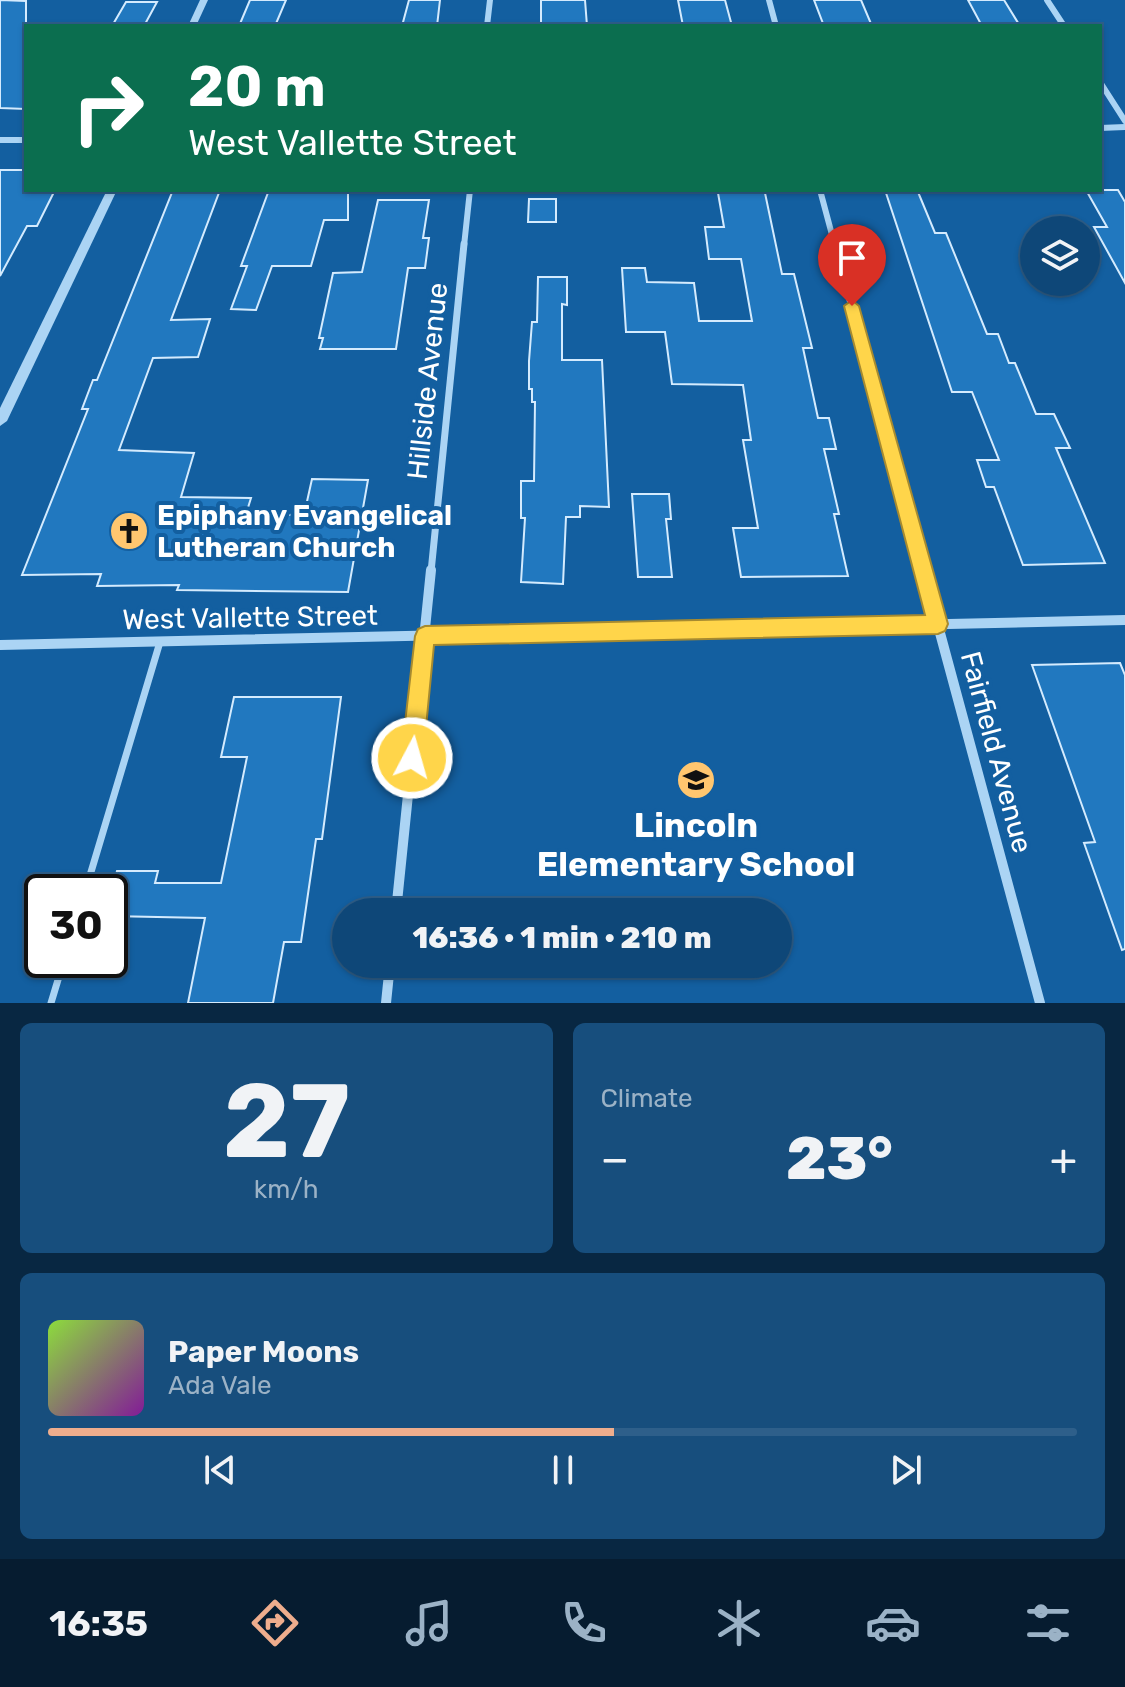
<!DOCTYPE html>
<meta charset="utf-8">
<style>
body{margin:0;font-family:Rubik,sans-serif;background:#174e7d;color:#f1f3f6;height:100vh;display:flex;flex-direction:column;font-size:30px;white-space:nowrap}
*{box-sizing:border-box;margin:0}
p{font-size:26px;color:#9bb2c6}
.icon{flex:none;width:44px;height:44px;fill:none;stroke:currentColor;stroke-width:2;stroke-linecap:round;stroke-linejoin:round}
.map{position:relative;height:1003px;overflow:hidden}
.details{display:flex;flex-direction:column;gap:20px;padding:20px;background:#082742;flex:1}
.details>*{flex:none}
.guide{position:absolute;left:24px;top:24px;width:1078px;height:168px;border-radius:0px;box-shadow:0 2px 6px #0004,0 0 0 2px #2e5f8a;background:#0b6e4f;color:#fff;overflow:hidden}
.tools{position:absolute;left:1020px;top:216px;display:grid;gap:16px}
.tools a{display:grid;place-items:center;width:80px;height:80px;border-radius:50%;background:#0e4778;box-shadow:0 2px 6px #0004,0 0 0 2px #2e5f8a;font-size:40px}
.speed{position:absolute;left:24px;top:874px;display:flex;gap:16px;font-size:40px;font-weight:700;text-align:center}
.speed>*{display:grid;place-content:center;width:104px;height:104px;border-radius:50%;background:#0e4778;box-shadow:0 2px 6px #0004,0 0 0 2px #2e5f8a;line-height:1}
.speed .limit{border:4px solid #111;border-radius:12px;background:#fff;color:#111}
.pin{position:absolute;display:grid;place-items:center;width:68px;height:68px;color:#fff;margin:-82px -34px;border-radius:50% 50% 50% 0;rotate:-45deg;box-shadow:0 0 8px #0007}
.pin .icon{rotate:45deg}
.me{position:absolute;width:88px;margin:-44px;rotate:6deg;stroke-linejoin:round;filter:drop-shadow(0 0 6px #0008)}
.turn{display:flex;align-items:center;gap:28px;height:168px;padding:0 32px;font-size:36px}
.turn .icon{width:104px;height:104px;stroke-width:2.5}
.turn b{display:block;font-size:56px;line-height:68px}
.big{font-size:60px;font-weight:800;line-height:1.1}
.details .widget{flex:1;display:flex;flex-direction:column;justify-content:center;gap:12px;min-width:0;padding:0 28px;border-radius:12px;background:#174e7d}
.details .dial{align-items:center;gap:0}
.dial b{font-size:104px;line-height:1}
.song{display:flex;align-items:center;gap:24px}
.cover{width:96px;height:96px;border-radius:12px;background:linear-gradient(135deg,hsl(90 70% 55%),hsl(290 70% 35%))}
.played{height:8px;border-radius:4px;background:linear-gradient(90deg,#eead8d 55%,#2e5f8a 55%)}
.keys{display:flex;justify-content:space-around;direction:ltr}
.heat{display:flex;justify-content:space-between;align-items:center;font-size:44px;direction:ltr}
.details .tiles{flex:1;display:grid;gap:20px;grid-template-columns:1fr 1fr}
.widget:last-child{grid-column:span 2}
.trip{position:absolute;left:332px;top:898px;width:460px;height:80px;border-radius:40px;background:#0e4778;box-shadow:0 2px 6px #0004,0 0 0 2px #2e5f8a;font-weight:800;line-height:80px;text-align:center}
.tabs{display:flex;height:128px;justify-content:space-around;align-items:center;background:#061c30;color:#9bb2c6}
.tabs .icon{width:56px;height:56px}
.tabs .active{color:#eead8d}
.tabs b{font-size:36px;color:#f1f3f6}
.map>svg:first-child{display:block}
</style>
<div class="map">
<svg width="1125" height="1003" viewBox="0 0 1125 1003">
<rect width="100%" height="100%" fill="#135fa0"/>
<g fill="#2178bf" stroke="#d4ebfe" stroke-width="2">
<path d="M0,0L26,1V109L0,108Z"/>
<path d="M250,0H286L275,26H239Z"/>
<path d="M409,0H440L437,26H402Z"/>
<path d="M541,0H585L587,26H541Z"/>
<path d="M678,0H725L732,26H683Z"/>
<path d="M814,0H861L872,26H824Z"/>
<path d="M968,0H1004L1020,26H982Z"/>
<path d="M126,2H157L144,26H112Z"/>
<path d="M0,170H26V190H55L37,226H27L0,276Z"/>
<path d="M173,190H220L171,320L210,319L198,357L153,358L119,450L194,453L181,497L251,498L246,514L304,515L312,479L368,480L348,592L177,590L179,585L97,586L101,574L22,575L88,409H82L93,380H97Z"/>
<path d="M269,190H348V220H324L311,266H272L256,310L231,309L247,266H241Z"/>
<path d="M1086,190H1118L1125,202V283L1094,227H1107Z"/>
<path d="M918,192L935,233H946L987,334H998L1009,363H1015L1036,414H1054L1070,448H1056L1105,563L1023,565L994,487H986L977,460H999L972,392H952L886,193Z"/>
<path d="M718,193H765L782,274H794L812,348H803L818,418H829L836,449H824L839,514H834L848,576L741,577L733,528H758L743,440H751L743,385L672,384L665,332H626L622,268H645L647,282L694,283L699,321H752L741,259H709L705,227H724Z"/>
<path d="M529,199H556V222H528Z"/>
<path d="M378,200H429L423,238H429L425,268H408L396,349H320L323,338H319L333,273L362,272Z"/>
<path d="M538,277H567V305L562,304V360H602L609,507L580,506V517H566L563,584L521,582L525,518H521V481H534L535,402H532V389H529V361L532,322H537Z"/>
<path d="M632,494H669L671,519H666L672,577H638Z"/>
<path d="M1120,663L1125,675V949L1122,950L1084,843L1095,842L1032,665Z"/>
<path d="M234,697H341L322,839H316L301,942H284L273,1003H188L205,918L110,916V896L117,871H158L155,883H221L247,757H221Z"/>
</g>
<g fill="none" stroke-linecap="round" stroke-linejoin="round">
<g stroke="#abd4f4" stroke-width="7">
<path d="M85,892L160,642"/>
<path d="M51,1003L64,960"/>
</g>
<g stroke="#abd4f4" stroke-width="6">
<path d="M769,0L776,26"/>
<path d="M1047,0L1064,26"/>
<path d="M487,26L490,0"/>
<path d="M1100,82L1125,121"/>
<path d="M1100,128L1125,127"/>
<path d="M0,140H26"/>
<path d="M820,190L835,246"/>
<path d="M464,246L470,190"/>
</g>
<g stroke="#abd4f4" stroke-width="7">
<path d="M835,244L923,572"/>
<path d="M431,572L464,244"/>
</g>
<g stroke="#abd4f4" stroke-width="10">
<path d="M923,570L1040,1003"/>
<path d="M0,645L1125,620"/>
<path d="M396,912L431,570"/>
<path d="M386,1003L390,964"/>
</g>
<g fill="#abd4f4" fill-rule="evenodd">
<path d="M200,0H208L196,26H188Z"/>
<path d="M107,190H117L7,421L0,426V408Z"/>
</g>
</g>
<path fill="#ffd54a" stroke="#a68a30" stroke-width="2" d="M852,300L859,306L948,624L945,631L938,634L434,645L423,758L420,766L412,769L404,766L401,758L415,636L418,629L425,626L925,615L844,306Z"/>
<defs>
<symbol id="church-disc" viewBox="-11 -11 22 22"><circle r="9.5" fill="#ffc66f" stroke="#135fa0"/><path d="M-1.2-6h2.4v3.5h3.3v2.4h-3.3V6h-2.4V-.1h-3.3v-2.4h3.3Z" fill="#111"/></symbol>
<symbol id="school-disc" viewBox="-11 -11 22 22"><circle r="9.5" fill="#ffc66f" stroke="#135fa0"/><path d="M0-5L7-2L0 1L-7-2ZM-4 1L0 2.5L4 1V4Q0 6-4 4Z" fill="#111"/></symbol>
</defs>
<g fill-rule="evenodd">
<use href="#church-disc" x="107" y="509" width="44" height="44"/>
<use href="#school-disc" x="674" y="758" width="44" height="44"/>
</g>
<g text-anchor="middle" stroke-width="8" stroke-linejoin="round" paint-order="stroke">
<g font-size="28" fill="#fff" stroke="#135fa0">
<text transform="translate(427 381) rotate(-84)" y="10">Hillside Avenue</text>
<text transform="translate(250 617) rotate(-1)" y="10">West Vallette Street</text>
<text transform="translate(997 752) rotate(75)" y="10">Fairfield Avenue</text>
</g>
<g font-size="28" font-weight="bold" fill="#fff" stroke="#135fa0" text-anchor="start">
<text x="157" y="525">Epiphany Evangelical<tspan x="157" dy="32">Lutheran Church</tspan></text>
</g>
<g font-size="34" font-weight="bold" fill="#fff" stroke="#135fa0">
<text x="696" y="837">Lincoln<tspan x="696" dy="39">Elementary School</tspan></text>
</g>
</g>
</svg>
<div class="tools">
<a><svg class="icon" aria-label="layers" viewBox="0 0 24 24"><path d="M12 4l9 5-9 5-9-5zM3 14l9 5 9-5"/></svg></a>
</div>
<div class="speed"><div class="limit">30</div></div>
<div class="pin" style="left:852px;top:306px;background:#d93025"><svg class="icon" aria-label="arrive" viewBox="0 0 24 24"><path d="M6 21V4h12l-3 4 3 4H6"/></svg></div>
<svg class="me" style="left:412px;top:758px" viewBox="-20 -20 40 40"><circle r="17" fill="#ffd54a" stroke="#fff" stroke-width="3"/><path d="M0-11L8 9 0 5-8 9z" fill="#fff"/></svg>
<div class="trip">16:36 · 1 min · 210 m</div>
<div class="guide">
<div class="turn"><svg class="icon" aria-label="right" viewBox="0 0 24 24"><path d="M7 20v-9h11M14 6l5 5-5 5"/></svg><div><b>20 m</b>West Vallette Street</div></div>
</div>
</div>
<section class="details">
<div class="tiles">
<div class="widget dial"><b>27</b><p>km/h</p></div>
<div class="widget"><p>Climate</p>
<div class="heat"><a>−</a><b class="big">23°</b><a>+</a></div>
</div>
<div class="widget">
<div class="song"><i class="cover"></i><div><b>Paper Moons</b><p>Ada Vale</p></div></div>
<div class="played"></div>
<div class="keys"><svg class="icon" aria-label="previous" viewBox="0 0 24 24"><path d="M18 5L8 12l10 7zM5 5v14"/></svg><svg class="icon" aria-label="pause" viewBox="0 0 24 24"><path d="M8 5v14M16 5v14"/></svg><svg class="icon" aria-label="next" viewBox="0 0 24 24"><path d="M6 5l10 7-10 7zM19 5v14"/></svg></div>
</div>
</div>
</section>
<nav class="tabs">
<b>16:35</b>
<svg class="icon active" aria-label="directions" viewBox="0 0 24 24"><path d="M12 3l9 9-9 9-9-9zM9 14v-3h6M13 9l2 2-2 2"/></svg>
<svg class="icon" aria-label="music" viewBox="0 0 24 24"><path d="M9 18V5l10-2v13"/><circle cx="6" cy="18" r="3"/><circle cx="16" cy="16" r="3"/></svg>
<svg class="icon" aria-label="phone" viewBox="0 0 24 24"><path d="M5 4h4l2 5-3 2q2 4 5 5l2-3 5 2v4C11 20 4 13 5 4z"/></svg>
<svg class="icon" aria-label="climate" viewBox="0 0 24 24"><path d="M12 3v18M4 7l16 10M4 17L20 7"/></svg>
<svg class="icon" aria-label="car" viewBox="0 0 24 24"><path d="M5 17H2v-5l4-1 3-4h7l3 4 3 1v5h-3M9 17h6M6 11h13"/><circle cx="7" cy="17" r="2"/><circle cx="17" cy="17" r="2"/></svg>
<svg class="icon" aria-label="filters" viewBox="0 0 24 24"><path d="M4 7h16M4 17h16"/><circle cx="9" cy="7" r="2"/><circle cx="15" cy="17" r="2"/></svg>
</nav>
